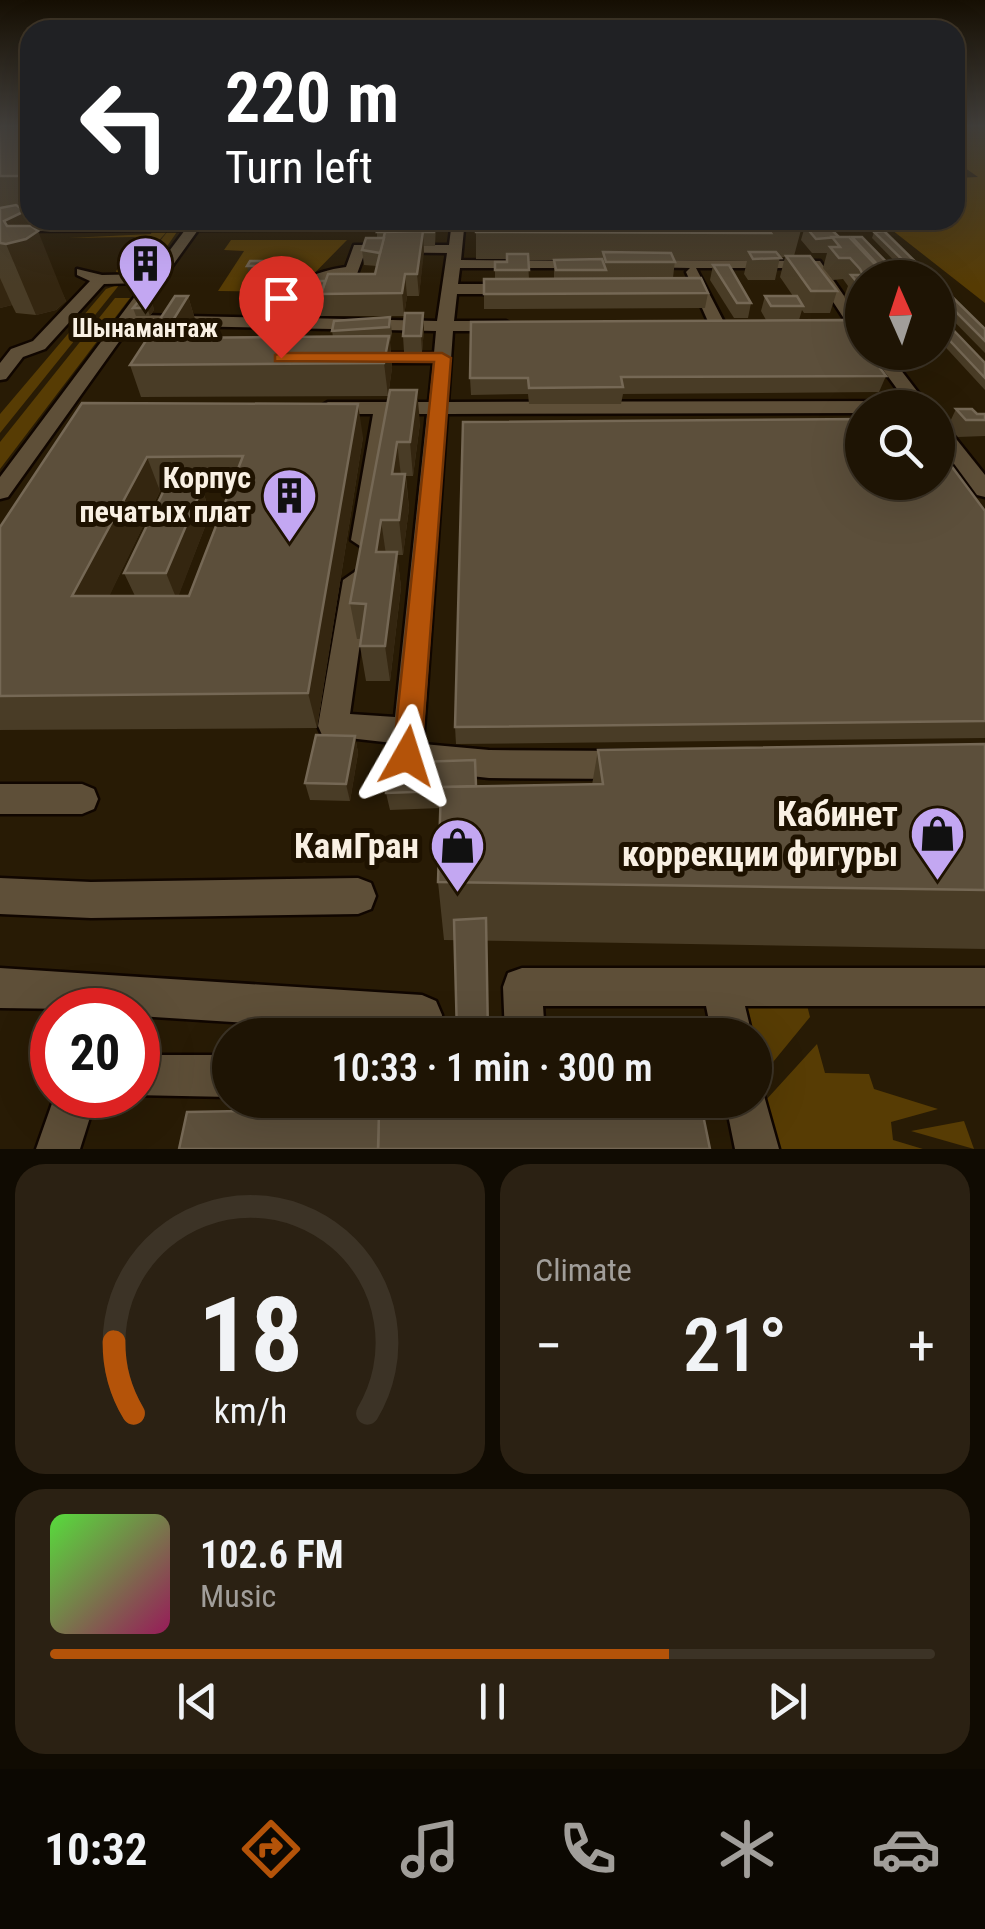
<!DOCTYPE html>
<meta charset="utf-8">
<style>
body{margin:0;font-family:"Roboto Condensed",sans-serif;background:#2b2113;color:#f1f3f6;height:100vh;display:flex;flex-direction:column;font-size:38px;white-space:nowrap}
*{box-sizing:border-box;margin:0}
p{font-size:32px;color:#a19e9a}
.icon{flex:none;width:55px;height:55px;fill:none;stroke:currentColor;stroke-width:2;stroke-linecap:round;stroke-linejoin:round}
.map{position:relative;height:1149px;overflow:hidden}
.drawer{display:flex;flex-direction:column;gap:15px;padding:15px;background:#100b02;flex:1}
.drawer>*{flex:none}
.top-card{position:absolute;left:20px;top:20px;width:945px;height:210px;border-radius:30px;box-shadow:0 10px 40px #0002,0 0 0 2px #3c3326;background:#202124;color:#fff;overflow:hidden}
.needle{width:65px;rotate:357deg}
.tools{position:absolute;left:845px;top:260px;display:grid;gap:20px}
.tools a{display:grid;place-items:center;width:110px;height:110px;border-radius:50%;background:#1e1404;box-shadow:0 10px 40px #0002,0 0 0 2px #3c3326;font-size:50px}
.speed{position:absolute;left:30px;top:988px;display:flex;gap:20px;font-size:50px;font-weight:700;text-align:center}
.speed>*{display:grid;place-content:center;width:130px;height:130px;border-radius:50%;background:#1e1404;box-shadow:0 10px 40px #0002,0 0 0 2px #3c3326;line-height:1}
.speed .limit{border:15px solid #d22;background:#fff;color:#111}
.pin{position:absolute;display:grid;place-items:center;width:85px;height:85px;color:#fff;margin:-102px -42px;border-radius:50% 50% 50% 0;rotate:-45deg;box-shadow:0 0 10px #0007}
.pin .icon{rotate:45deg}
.me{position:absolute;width:110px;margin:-55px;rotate:6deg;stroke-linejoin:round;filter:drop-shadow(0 0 8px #0008)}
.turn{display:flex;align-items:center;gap:35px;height:210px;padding:0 40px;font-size:45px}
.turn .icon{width:130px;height:130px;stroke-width:2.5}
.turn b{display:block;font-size:70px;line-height:85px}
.big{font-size:75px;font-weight:600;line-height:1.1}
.drawer .tile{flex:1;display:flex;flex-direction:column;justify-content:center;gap:15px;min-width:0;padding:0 35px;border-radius:30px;background:#2b2113}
.drawer .dial{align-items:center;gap:0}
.dial svg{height:260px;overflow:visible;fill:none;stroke:#3c3326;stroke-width:7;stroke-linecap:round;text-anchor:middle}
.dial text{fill:#f1f3f6;stroke:none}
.song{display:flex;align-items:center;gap:30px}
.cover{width:120px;height:120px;border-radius:15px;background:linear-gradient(135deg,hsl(110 70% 55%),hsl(330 70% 35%))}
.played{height:10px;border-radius:5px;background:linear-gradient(90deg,#b45309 70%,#3c3326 70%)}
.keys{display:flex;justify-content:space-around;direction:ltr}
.heat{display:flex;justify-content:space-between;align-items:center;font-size:55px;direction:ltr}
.drawer .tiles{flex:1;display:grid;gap:15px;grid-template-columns:1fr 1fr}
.tile:last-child{grid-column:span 2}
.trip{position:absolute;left:212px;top:1018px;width:560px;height:100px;border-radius:50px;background:#1e1404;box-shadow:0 10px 40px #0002,0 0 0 2px #3c3326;font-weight:600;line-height:100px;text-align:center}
.dock{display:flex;height:160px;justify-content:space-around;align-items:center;background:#0c0802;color:#a19e9a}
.dock .icon{width:70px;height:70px}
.dock .active{color:#b45309}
.dock b{font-size:45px;color:#f1f3f6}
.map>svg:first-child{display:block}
</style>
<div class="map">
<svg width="985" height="1149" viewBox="0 0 985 1149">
<rect width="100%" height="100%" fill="#281b05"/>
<g fill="#573c04">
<path d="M955,124H985V303L892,230L842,220H955V178L978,177L955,161Z"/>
<path d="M155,220H167V225L169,220H185L149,273L132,277L171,227L127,276H118L116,271L138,246L130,245L135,237L68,238L151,234Z"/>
<path d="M231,240H347L296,292L218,291L244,251L224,250Z"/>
<path d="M120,284L0,433V414L106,289Z"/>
<path d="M115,298H130L0,469V442Z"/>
<path d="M806,1001L810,1017L755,1084V1035H743L736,1004Z"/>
<path d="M817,1044L825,1073L869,1074L874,1089L938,1109L891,1122L893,1140L923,1149H778L766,1100Z"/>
<path d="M964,1121L974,1149L911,1131Z"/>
</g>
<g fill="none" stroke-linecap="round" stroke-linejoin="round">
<defs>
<g id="minor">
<path d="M192,220L510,221L517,225L515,228L464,229L461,260L591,261V267L586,268H460L458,284H517L525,289L517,294H457L454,321H506L514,326L506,331H453L448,402L906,401L870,352H887L930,408H862V413L447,414L423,744L489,750L630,751L641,755L646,765L641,775L630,779L489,778L407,769L396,766L391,756L393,743L322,735L318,726L343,580L356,571L369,580L350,714L395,717L427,414H393L375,540L363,548L351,540L373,414H328L318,408L328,402H429L433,363H359L350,358L359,353H434L436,331L131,325L8,497L0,499V477L145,283L104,284L45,349L23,357L6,379L0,380V363L11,349L33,341L90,281L77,275V269L102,275L152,274L185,230L0,231V223ZM451,229L449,245H354L346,267C311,272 292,281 286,318L137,315L198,230ZM365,252L447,253L437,321L302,318L314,286L357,274Z"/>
<path d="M837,220L831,224L765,228L758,224L766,220Z"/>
<path d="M641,260L820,261L862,322V338L856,337L811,268H696L726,326L718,331L710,326L686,272L690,268L636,267V261Z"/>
<path d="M938,423L945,425L985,475V497L977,495L938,442Z"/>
<path d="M0,784H82L94,789L98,799L94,809L82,814H0Z"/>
<path d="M0,878L91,882L358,878L371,883L376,896L371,909L358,914L91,918L0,914Z"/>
<path d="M0,968L422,995L436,1001L442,1015L441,1035L138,1016V1010L0,1008Z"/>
<path d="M522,968H985V1006H745L752,1035H712L706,1006H543L545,1035H505L503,987L508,973Z"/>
<path d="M138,1055H230V1097L133,1095H138Z"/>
<path d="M755,1082L761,1085L779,1149H735L725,1100H755Z"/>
<path d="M55,1095H97L80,1149H36Z"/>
</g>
</defs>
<use href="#minor" stroke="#100600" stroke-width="5"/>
<use href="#minor" fill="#5e4f38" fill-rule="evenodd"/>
</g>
<g fill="#493c26" fill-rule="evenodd">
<path d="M0,124H30V213H26L66,301L56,310L36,315L16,313L12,305L0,308Z"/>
<path d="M476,220L801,230L794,256L837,291L830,313H804L802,310L799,320L886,376L879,392L623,394L621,404H529L528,394L471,395L470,378L766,320L761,311L765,296H793L780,277L785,257H780L775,280H748L744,274L747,261L675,260L673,278L708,293L705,308L484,309V279H495V262H507V259H476ZM528,260H563H554V279H529Z"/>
<path d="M436,224L435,246H424L419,296H407L404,316H306L304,301L325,281L375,274L377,266L364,265L362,250L377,238V232Z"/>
<path d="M805,226L839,237L851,240L852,237L902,278H862V309H854L844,297L848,286L843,279L833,280L823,268L827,253H812L801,240Z"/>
<path d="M874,232L932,278H911L872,238Z"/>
<path d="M294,261L296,275L294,281H250L247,266Z"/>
<path d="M713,265L751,303L748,318H734L710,280Z"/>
<path d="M938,283L985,329V353L938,305Z"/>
<path d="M188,296L197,326L190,338L333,337L332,331L390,317L392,333L390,342L392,368L388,396L141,397L130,365Z"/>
<path d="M152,302L154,310L150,316H136L133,308Z"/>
<path d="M938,314L985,363V390L938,339Z"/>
<path d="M424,329L422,352H404L403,336Z"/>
<path d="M390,390L420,423L413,476H406L409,508L403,555H397L401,587L390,681H366L360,646L361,639H357L350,603Z"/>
<path d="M82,403L363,437L317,728L0,730V527ZM160,491H164L124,573L135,596H109ZM203,491H230L189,596H178L210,514Z"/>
<path d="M956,409L977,414H985V436L958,437L948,426Z"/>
<path d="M985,511V738L456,744L455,727Z"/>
<path d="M355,736L358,753L350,801L310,800L305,783Z"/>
<path d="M985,744V949L444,940L438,882L441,808L390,810L386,793L476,786L592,785L598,750Z"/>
</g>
<g fill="#342610">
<path d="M25,211L35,234L38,231L66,301L56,310L36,315L6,244L4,221Z"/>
<path d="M423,231L424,252L419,296L417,274Z"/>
<path d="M294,261L296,275L294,281L291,266Z"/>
<path d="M405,274L407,296L404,316L402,293Z"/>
<path d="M0,278L12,305L0,308Z"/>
<path d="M188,296L197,326L175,365L162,338Z"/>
<path d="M152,302L154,310L150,316L147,308Z"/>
<path d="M423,313L424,329L422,352L421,336Z"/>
<path d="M389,336L392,368L388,396L384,363Z"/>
<path d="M417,390L420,423L413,476L410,442Z"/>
<path d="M358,404L363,437L317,728L308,693Z"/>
<path d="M397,442L401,476L392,474Z"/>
<path d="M147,457L160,491L92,632L72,596Z"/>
<path d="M405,474L409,508L403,555L399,520Z"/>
<path d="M202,488L210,514L177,600L166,573Z"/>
<path d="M381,520L386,555L376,552Z"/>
<path d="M397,552L401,587L390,681L385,646Z"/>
<path d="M355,736L358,753L350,801L346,784Z"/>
</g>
<g fill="#5c4f3b" stroke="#756855" stroke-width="2.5" fill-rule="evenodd">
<rect x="0" y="125" width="30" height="51"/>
<path d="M16,205L25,211L4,221L7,226H31L38,231L26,239L6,244L0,243V208Z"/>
<path d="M476,220H792L801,230H769L771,233L476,232Z"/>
<path d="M380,224H436L434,232H377Z"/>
<path d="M805,226H828L839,237L816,239Z"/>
<path d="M423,231L417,274H405L402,293L321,294L328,274H375L385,232Z"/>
<path d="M884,231L932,278H921L874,232Z"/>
<path d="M832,237H849L888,278H862L861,287L851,275H863L860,269L850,258H839L830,247H840Z"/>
<path d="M852,237H862L902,278H890Z"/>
<path d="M366,238H384L380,253L362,250Z"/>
<path d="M603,252L671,253L675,262H606Z"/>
<path d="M749,252H776L781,258L753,259Z"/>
<path d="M507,254H528L529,270H495V262H507Z"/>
<path d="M786,256H810L837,291H811Z"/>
<path d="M602,259L606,270H556L554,260Z"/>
<path d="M250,261H294L291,266H247Z"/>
<path d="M713,265H729L751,303H737Z"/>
<path d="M701,278L708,293L484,294V279Z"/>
<path d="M311,281H325L321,294L322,301H304Z"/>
<path d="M938,283L985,329V341L938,294Z"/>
<path d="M175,296H188L162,338L389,336L384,363L130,365Z"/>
<path d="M765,296H797L803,306H771Z"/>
<path d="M138,302H152L147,308H133Z"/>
<path d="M405,313H423L421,336H403Z"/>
<path d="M938,314L985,363V378L938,328Z"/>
<path d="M390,317L389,327L332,331L334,321Z"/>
<path d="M844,320L862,345V352H868L886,376L621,377L623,387L529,388L528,378H470L471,322Z"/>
<path d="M390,390H417L410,442H397L392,474H405L399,520H381L376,552H397L385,646H360L366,604L350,603Z"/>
<path d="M82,403L358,404L308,693L0,696V527ZM243,456L189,596H72L147,457Z"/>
<path d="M956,409H972L977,414H985V420H966Z"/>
<path d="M862,419V482H938V448L985,511V721L455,727L463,422Z"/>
<path d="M165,488H202L166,573H124Z"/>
<path d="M316,735L355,736L346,784L305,783Z"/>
<path d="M985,744V890L438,882L441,787L603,784L598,750Z"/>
<path d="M475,760L476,786L441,787V791L386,793L388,763Z"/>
<path d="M486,918L488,1035H457L454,920Z"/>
<path d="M635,1025L639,1035H547L548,1026Z"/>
<path d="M454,1100H700L710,1149H378L379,1112L453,1109Z"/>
<path d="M388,1108V1112H379L378,1149H179L187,1112Z"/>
</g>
<linearGradient id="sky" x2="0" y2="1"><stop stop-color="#160f03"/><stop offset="0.44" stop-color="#423f3b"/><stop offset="1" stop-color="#423f3b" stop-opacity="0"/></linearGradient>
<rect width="985" height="285" fill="url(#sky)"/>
<path fill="#b45309" stroke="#753606" stroke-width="2.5" d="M281,353H442L451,358L421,756L417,764L407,768L397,764L393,756L434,362L275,361V355Z"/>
<defs>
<symbol id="building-pin" viewBox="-11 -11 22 30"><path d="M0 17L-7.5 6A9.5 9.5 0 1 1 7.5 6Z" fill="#c3a7f2" stroke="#1e1200"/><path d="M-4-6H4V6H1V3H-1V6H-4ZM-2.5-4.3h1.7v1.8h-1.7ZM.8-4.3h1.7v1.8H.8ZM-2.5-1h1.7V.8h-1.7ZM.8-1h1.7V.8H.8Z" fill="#111"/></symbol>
<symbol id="shop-pin" viewBox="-11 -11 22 30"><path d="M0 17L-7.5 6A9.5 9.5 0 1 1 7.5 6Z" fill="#c3a7f2" stroke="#1e1200"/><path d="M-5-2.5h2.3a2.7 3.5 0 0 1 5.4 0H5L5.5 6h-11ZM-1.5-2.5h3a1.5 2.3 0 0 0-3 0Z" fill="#111"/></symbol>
</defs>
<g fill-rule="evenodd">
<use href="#building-pin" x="114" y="232" width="63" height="86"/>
<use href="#building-pin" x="258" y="464" width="63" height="86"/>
<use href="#shop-pin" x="906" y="802" width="63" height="86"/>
<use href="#shop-pin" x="426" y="814" width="63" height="86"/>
</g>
<g text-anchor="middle" stroke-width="10" stroke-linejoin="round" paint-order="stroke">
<g font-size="25" font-weight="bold" fill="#f9f0e3" stroke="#1e1200">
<text x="145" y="337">Шынамантаж</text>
</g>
<g font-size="30" font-weight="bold" fill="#f9f0e3" stroke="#1e1200" text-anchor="end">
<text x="251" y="488">Корпус<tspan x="251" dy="34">печатых плат</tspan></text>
</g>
<g font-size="35" font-weight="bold" fill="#f9f0e3" stroke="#1e1200" text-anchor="end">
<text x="898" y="826">Кабинет<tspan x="898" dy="40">коррекции фигуры</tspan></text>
<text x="419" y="858">КамГран</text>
</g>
</g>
</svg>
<div class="tools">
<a><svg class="needle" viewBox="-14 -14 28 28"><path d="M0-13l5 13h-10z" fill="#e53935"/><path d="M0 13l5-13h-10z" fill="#a19e9a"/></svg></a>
<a><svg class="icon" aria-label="search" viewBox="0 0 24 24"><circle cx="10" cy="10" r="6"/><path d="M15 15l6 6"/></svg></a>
</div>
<div class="speed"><div class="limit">20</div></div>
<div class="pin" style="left:281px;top:358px;background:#d93025"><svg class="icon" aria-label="arrive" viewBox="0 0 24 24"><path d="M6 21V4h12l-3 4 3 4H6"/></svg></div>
<svg class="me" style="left:407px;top:756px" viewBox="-20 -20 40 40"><path d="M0-17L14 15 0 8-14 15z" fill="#b45309" stroke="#fff" stroke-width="4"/></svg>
<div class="trip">10:33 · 1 min · 300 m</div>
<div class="top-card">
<div class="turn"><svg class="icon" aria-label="left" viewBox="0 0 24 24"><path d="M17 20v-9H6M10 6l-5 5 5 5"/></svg><div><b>220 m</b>Turn left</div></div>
</div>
</div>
<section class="drawer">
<div class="tiles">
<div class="tile dial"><svg viewBox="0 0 100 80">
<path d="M14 69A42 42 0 1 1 86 69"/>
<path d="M14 69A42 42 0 0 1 8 47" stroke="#b45309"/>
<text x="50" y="56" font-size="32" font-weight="700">18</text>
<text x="50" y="72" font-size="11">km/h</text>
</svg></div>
<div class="tile"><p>Climate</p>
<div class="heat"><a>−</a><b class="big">21°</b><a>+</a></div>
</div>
<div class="tile">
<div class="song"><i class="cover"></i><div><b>102.6 FM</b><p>Music</p></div></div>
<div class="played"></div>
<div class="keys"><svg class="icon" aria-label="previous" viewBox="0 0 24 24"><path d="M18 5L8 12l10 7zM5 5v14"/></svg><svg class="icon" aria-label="pause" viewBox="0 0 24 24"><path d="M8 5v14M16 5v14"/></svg><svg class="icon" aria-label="next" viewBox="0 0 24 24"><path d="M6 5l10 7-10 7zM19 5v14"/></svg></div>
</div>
</div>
</section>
<nav class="dock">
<b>10:32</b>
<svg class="icon active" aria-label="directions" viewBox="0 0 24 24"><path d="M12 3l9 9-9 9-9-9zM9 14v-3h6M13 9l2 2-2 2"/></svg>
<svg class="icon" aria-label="music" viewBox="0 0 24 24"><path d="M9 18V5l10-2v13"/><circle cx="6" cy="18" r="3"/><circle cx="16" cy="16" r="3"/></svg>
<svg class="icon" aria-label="phone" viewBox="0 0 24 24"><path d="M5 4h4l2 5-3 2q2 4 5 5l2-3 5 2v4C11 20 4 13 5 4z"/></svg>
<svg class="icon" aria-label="climate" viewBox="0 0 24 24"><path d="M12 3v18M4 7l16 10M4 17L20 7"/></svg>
<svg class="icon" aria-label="car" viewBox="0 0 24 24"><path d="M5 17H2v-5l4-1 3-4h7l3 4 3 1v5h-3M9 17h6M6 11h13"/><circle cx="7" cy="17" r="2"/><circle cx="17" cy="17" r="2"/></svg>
</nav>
